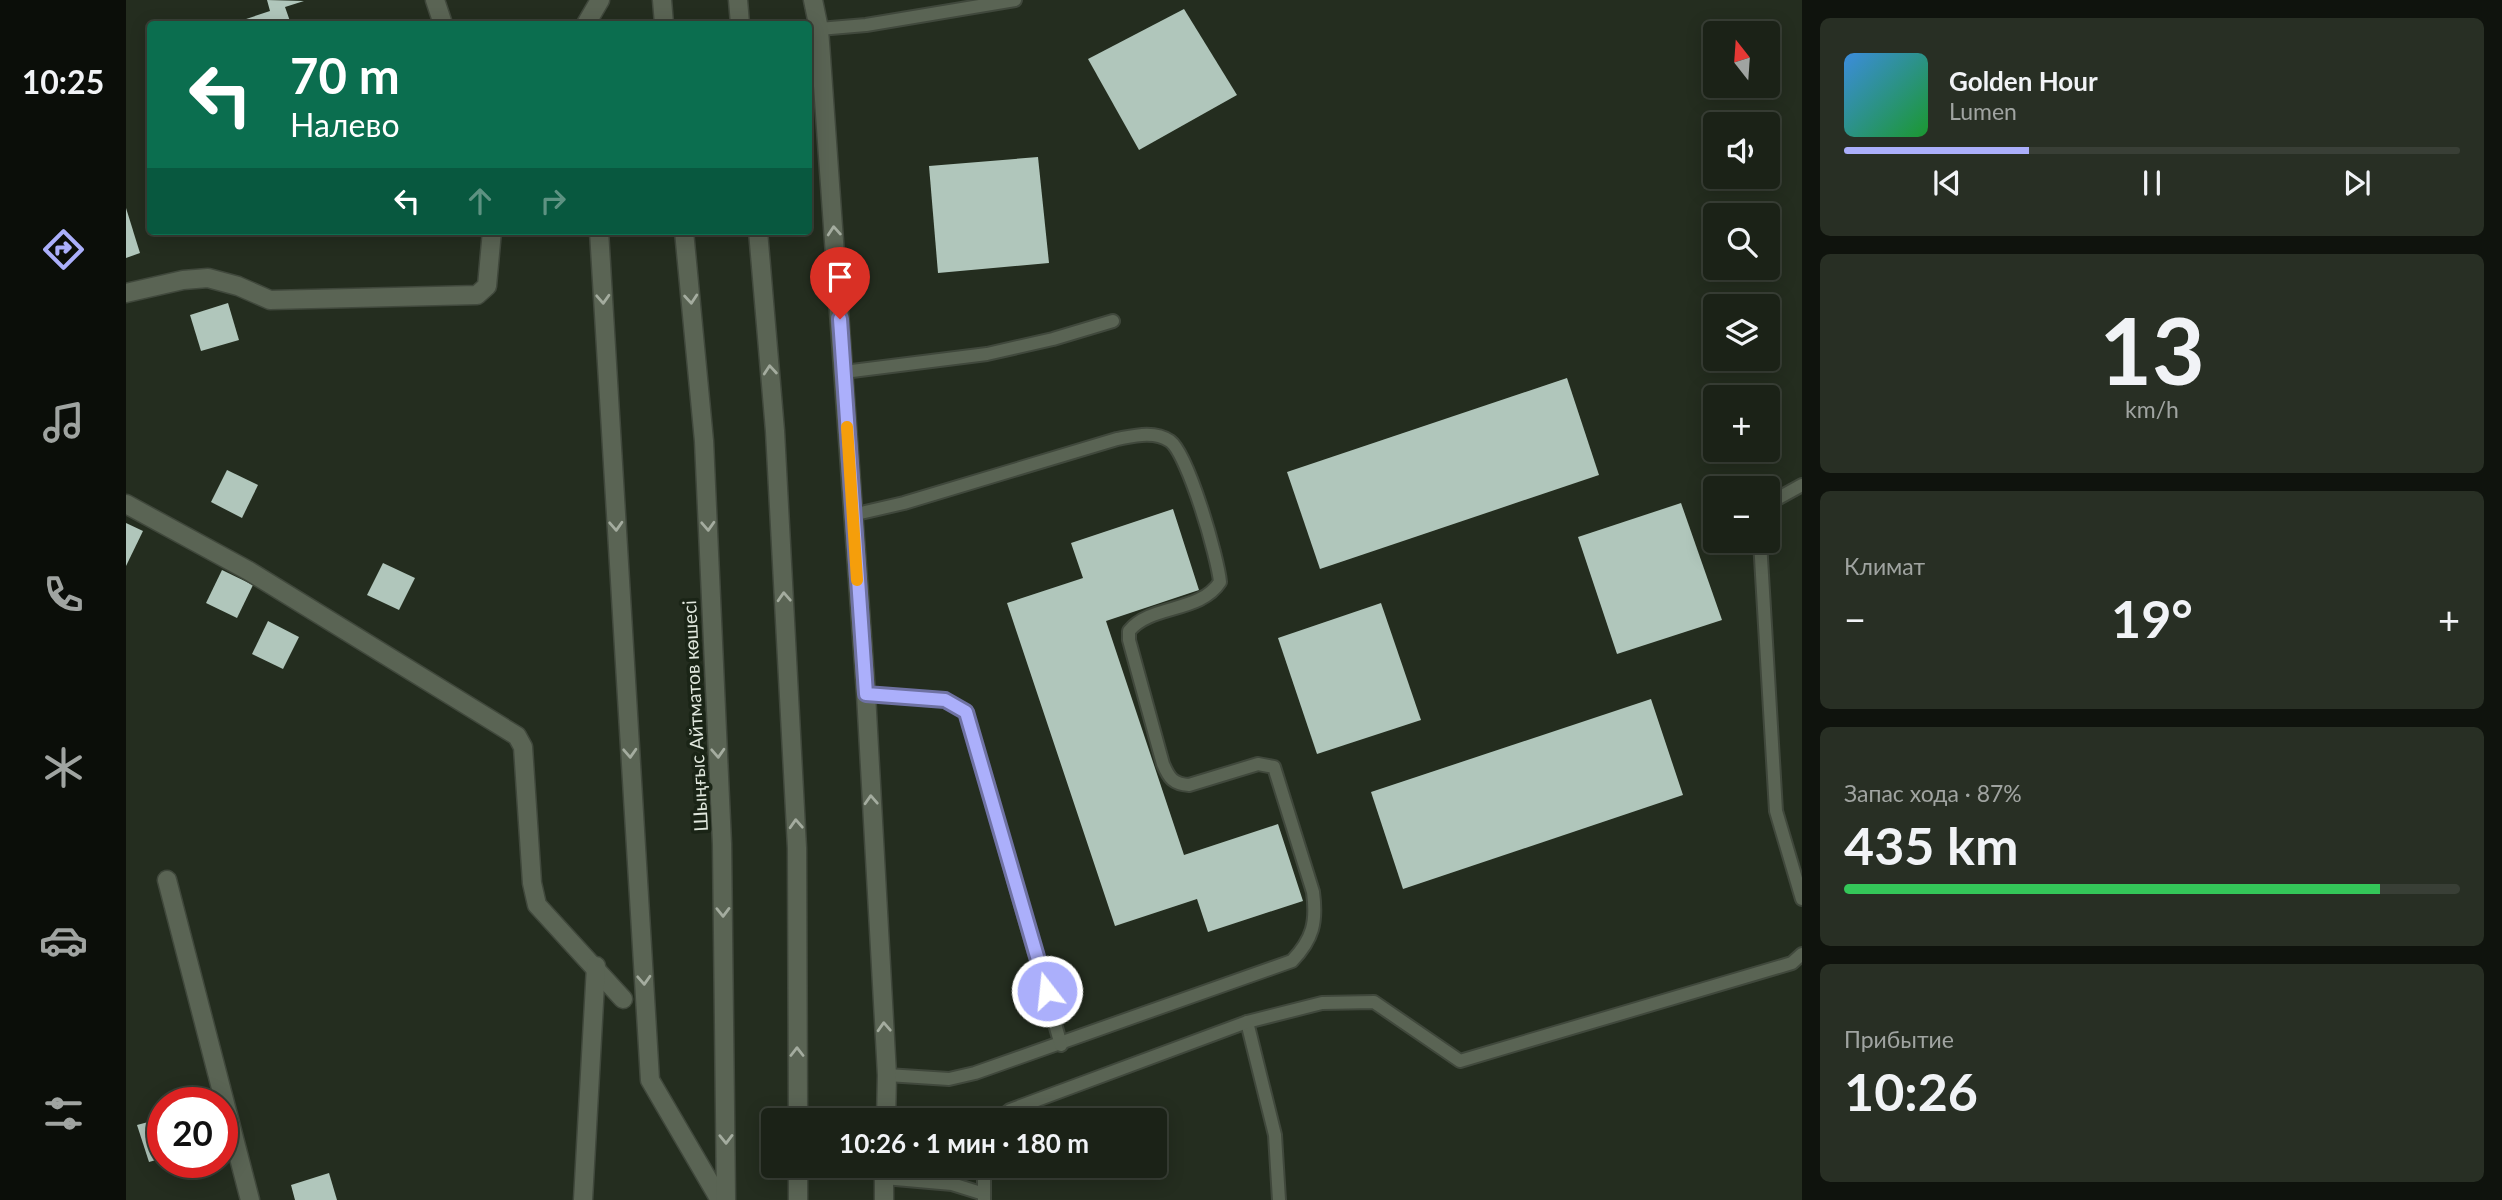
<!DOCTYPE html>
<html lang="ru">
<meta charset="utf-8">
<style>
body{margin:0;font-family:Lato,sans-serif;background:#282f24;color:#f1f3f6;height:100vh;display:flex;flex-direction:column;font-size:26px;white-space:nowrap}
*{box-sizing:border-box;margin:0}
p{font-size:23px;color:#a0a4a1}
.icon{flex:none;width:38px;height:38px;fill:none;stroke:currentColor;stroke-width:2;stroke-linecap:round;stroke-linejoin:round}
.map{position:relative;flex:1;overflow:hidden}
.panel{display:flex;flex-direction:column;gap:18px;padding:18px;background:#0f130d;width:700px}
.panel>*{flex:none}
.top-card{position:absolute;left:21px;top:21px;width:665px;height:214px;border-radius:7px;box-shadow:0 4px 18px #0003,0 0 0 2px #393f36;background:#0b6e4f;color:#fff;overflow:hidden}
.needle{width:46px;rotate:343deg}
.tools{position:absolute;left:1577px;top:21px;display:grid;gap:14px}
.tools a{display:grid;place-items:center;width:77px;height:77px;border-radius:7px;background:#1b2217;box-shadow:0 4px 18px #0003,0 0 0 2px #393f36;font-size:35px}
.speed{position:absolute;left:21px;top:1087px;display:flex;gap:14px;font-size:35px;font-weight:700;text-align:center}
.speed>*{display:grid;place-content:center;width:91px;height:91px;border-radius:50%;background:#1b2217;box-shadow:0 4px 18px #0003,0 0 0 2px #393f36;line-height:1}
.speed .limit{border:10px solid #d22;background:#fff;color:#111}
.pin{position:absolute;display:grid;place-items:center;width:60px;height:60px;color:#fff;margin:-72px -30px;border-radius:50% 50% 50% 0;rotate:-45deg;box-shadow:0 0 7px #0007}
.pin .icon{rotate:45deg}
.me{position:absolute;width:77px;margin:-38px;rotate:344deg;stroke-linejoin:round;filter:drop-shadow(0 0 5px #0008)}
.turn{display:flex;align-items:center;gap:24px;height:147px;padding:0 28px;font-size:32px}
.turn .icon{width:91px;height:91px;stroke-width:2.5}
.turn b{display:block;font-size:49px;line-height:60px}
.lanes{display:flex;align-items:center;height:66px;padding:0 28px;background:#0003;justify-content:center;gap:35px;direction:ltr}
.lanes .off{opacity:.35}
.big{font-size:52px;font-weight:700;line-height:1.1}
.panel .tile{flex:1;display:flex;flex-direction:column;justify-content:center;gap:10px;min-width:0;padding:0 24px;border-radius:10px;background:#282f24}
.panel .dial{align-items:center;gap:0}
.dial b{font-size:91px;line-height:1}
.song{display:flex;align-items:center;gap:21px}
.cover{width:84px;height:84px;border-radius:10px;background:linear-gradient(135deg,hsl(210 70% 55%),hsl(130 70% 35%))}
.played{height:7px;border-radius:4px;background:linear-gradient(90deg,#abaffb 30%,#393f36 30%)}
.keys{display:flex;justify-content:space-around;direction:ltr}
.heat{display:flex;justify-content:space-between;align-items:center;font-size:38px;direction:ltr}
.charge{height:10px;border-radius:5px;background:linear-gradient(90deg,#34c759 87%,#393f36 0)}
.trip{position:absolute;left:635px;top:1108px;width:406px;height:70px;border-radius:7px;background:#1b2217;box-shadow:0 4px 18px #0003,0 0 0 2px #393f36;font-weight:700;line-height:70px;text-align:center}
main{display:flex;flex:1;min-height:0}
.dock{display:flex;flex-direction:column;width:126px;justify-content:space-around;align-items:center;background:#0b0e09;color:#a0a4a1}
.dock .icon{width:49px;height:49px}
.dock .on{color:#abaffb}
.dock b{font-size:32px;color:#f1f3f6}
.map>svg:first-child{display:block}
</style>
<main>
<nav class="dock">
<b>10:25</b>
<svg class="icon on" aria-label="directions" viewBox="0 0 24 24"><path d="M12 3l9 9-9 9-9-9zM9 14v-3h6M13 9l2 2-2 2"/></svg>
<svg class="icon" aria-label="music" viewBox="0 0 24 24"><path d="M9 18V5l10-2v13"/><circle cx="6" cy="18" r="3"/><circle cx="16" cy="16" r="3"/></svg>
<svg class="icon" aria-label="phone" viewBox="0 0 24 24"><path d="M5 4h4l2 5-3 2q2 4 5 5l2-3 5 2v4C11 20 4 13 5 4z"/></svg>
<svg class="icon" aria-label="climate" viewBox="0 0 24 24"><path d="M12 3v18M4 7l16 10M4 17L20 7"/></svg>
<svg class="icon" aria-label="car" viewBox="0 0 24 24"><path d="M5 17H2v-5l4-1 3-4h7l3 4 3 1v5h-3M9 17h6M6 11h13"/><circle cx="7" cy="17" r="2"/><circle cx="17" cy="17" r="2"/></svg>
<svg class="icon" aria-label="filters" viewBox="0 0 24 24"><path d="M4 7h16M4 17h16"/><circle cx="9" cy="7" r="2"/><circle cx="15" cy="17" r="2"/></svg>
</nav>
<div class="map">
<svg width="1676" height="1200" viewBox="0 0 1676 1200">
<rect width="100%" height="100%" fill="#242d1f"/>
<g fill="#b0c6bb">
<path d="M141,0L178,1L159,7L165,24H105L144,11Z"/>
<path d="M1058,9L1111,95L1013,150L962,59Z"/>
<path d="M912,157L923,263L812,273L803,166Z"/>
<path d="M0,208L14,253L0,258Z"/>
<path d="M102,303L113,340L75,351L64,315Z"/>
<path d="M1441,378L1473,475L1194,569L1161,472Z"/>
<path d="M101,470L132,485L116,518L85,502Z"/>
<path d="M1555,503L1596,620L1491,654L1452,537Z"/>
<path d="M1047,509L1073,590L980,621L1058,855L1152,824L1177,901L1082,932L1071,899L989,926L881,603L957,578L945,543Z"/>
<path d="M0,523L17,531L0,566Z"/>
<path d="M257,563L289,578L273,610L241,595Z"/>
<path d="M96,570L127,585L111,618L80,603Z"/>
<path d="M1255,603L1295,720L1191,754L1152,638Z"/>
<path d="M142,621L173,637L157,669L126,654Z"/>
<path d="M1525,699L1557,795L1277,889L1245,792Z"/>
<path d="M37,1118V1158L23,1162L11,1125Z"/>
<path d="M203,1173L211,1200H169L165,1185Z"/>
</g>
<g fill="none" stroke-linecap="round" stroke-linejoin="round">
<defs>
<g id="lane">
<path d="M693,29L740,25L889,0"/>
<path d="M718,372L861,354L927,339L987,321"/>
<path d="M1642,511L1647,501L1676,485"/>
<path d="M726,515L778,503L991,439C1007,436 1028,430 1044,441C1062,454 1092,558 1094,582C1074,613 1025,604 1003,631V640L1037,764C1043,778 1047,784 1063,785L1132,764L1148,767L1187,892C1191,922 1187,939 1166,961L849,1073L823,1079L761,1075"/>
<path d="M1634,541L1650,811L1676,899"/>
<path d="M740,694L819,700L840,712L935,1045"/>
<path d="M1121,1022L1149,1135L1153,1200"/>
<path d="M872,1120L884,1110L1121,1022L1196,1003L1248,1002L1334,1061L1666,963L1676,954"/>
<path d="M758,1178L826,1184L858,1194V1200"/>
<path d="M858,1194V1166"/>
</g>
<g id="street">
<path d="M309,0L317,24"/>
<path d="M687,0L693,29L740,694L761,1075L760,1120"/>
<path d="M460,24L474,0"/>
<path d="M473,231L524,1080L594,1200"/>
<path d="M0,293L57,280L82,278L112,286L144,300L351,295L361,286L366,231"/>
<path d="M0,504L123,571L391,736L397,747L406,883L411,905L497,999"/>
<path d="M41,880L124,1200"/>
<path d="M457,1200L470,966"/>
<path d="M758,1200V1166"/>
</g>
<g id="secondary">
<path d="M536,0L538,24"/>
<path d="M612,0L614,24"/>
<path d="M558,231L578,441L596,844L600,1200"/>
<path d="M632,231L649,431L671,848L672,1120"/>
<path d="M672,1166V1200"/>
</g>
</defs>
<use href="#lane" stroke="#40483c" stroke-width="16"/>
<use href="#street" stroke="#40483c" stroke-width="21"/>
<use href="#secondary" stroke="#40483c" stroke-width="21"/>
<use href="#lane" stroke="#5a6454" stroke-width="12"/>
<use href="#street" stroke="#5a6454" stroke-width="18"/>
<use href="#secondary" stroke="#5a6454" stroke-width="18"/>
</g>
<defs><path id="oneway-chevron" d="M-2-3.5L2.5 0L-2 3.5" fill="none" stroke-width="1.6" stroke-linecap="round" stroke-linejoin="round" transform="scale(1.75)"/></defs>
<g stroke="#a4ac9f">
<use href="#oneway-chevron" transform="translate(708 231) rotate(-94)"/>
<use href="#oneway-chevron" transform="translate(477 299) rotate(87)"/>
<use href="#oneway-chevron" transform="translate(565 299) rotate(85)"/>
<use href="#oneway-chevron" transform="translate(644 370) rotate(-95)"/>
<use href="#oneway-chevron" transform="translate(490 526) rotate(87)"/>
<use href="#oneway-chevron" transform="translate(582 526) rotate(87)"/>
<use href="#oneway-chevron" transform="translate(658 597) rotate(-93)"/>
<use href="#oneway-chevron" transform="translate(504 753) rotate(87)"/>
<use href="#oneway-chevron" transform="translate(592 753) rotate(87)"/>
<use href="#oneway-chevron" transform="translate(745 800) rotate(-93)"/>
<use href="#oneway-chevron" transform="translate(670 824) rotate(-93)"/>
<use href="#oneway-chevron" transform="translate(597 912) rotate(89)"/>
<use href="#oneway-chevron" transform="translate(518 980) rotate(87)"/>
<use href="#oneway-chevron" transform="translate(758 1027) rotate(-93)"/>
<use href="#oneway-chevron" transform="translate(671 1052) rotate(-90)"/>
<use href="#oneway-chevron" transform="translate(600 1139) rotate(89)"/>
</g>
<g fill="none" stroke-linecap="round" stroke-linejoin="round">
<defs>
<path id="route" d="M714,319L740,694L819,700L840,712L921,991"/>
</defs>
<use href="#route" stroke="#6f72a3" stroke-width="18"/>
<use href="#route" stroke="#abaffb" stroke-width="12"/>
<path stroke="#f59e0b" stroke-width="12" d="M721,427L731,580"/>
</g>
<g text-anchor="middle" stroke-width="7" stroke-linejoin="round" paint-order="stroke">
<g font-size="19" fill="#e0e7dd" stroke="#1a2416">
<text transform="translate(569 716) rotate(-93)" y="7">Шыңғыс Айтматов көшесі</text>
</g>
</g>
</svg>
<div class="tools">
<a><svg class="needle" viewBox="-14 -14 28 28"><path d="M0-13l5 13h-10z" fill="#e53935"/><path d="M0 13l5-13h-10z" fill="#a0a4a1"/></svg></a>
<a><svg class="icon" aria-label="sound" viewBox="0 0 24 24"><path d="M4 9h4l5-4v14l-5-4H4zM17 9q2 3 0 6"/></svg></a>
<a><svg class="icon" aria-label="search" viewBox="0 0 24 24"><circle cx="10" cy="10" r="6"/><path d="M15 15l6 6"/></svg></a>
<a><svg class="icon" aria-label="layers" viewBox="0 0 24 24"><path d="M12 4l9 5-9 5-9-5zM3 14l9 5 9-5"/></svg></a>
<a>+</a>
<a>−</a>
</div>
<div class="speed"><div class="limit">20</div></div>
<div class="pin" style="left:714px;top:319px;background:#d93025"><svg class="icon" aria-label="arrive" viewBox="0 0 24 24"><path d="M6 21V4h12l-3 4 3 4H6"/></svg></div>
<svg class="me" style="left:921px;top:991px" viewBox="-20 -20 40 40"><circle r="17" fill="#abaffb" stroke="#fff" stroke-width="3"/><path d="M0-11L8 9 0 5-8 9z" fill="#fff"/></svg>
<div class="trip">10:26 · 1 мин · 180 m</div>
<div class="top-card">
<div class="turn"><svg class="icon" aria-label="left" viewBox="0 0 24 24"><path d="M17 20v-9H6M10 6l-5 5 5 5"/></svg><div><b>70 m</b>Налево</div></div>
<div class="lanes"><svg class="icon" aria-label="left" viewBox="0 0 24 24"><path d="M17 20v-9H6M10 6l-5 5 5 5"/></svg><svg class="icon off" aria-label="ahead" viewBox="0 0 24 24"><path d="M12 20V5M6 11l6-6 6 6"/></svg><svg class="icon off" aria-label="right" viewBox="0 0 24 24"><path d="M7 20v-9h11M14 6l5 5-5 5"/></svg></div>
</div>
</div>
<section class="panel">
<div class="tile">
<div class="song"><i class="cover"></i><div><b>Golden Hour</b><p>Lumen</p></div></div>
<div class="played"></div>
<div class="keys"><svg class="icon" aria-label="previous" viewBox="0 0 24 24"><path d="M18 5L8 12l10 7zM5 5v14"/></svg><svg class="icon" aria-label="pause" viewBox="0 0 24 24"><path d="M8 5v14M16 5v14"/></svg><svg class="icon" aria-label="next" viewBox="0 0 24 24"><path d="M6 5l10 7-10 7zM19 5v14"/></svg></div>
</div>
<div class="tile dial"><b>13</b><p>km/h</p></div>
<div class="tile"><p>Климат</p>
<div class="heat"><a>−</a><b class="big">19°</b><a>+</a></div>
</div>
<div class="tile"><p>Запас хода · 87%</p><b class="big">435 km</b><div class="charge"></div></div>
<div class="tile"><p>Прибытие</p><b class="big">10:26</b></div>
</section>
</main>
